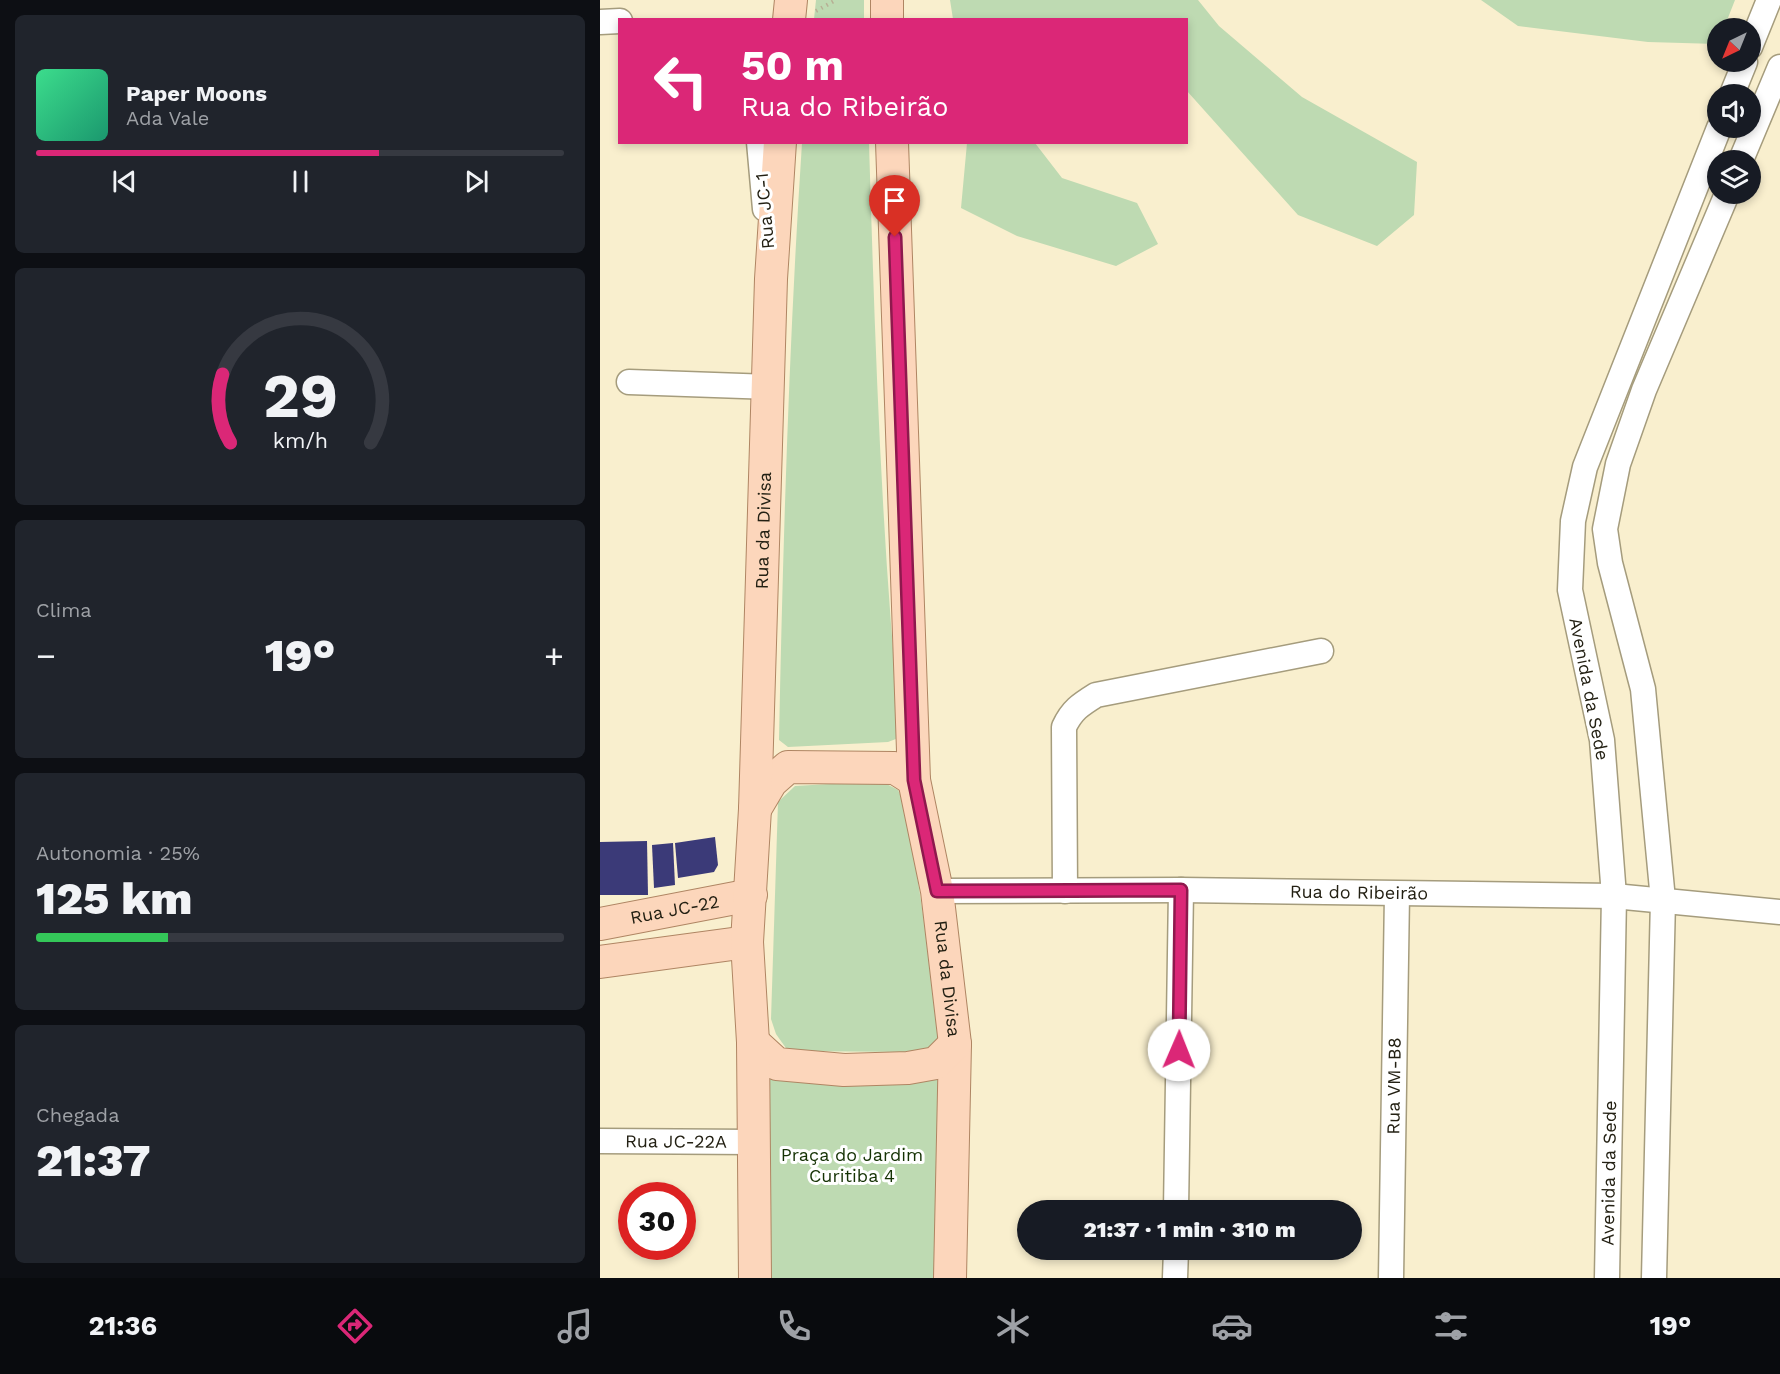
<!DOCTYPE html>
<html lang="pt">
<meta charset="utf-8">
<style>
body{margin:0;font-family:"Work Sans",sans-serif;background:#20242c;color:#f1f3f6;height:100vh;display:flex;flex-direction:column;font-size:22px;white-space:nowrap}
*{box-sizing:border-box;margin:0}
p{font-size:20px;color:#9ea1a6}
.icon{flex:none;width:33px;height:33px;fill:none;stroke:currentColor;stroke-width:2;stroke-linecap:round;stroke-linejoin:round}
.map{position:relative;flex:1;overflow:hidden}
.side{display:flex;flex-direction:column;gap:15px;padding:15px;background:#0d0f14;width:600px}
.side>*{flex:none}
.guide{position:absolute;left:18px;top:18px;width:570px;height:126px;border-radius:0px;box-shadow:0 3px 9px #0003;background:#db2777;color:#fff;overflow:hidden}
.needle{width:39px;rotate:223deg}
.tools{position:absolute;left:1107px;top:18px;display:grid;gap:12px}
.tools a{display:grid;place-items:center;width:54px;height:54px;border-radius:50%;background:#171b24;box-shadow:0 3px 9px #0003;font-size:30px}
.speed{position:absolute;left:18px;top:1182px;display:flex;gap:12px;font-size:30px;font-weight:700;text-align:center}
.speed>*{display:grid;place-content:center;width:78px;height:78px;border-radius:50%;background:#171b24;box-shadow:0 3px 9px #0003;line-height:1}
.speed .limit{border:9px solid #d22;background:#fff;color:#111}
.pin{position:absolute;display:grid;place-items:center;width:51px;height:51px;color:#fff;margin:-62px -26px;border-radius:50% 50% 50% 0;rotate:-45deg;box-shadow:0 0 6px #0007}
.pin .icon{rotate:45deg}
.me{position:absolute;width:66px;margin:-33px;rotate:1deg;stroke-linejoin:round;filter:drop-shadow(0 0 4px #0008)}
.turn{display:flex;align-items:center;gap:21px;height:126px;padding:0 24px;font-size:27px}
.turn .icon{width:78px;height:78px;stroke-width:2.5}
.turn b{display:block;font-size:42px;line-height:51px}
.big{font-size:45px;font-weight:800;line-height:1.1}
.side .widget{flex:1;display:flex;flex-direction:column;justify-content:center;gap:9px;min-width:0;padding:0 21px;border-radius:9px;background:#20242c}
.side .dial{align-items:center;gap:0}
.dial svg{height:156px;overflow:visible;fill:none;stroke:#363941;stroke-width:7;stroke-linecap:round;text-anchor:middle}
.dial text{fill:#f1f3f6;stroke:none}
.song{display:flex;align-items:center;gap:18px}
.cover{width:72px;height:72px;border-radius:9px;background:linear-gradient(135deg,hsl(150 70% 55%),hsl(160 70% 35%))}
.played{height:6px;border-radius:3px;background:linear-gradient(90deg,#db2777 65%,#363941 65%)}
.keys{display:flex;justify-content:space-around;direction:ltr}
.heat{display:flex;justify-content:space-between;align-items:center;font-size:33px;direction:ltr}
.charge{height:9px;border-radius:4px;background:linear-gradient(90deg,#34c759 25%,#363941 0)}
.trip{position:absolute;left:417px;top:1200px;width:345px;height:60px;border-radius:30px;background:#171b24;box-shadow:0 3px 9px #0003;font-weight:800;line-height:60px;text-align:center}
.menu{display:flex;height:96px;justify-content:space-around;align-items:center;background:#090b0e;color:#9ea1a6}
.menu .icon{width:42px;height:42px}
.menu .current{color:#db2777}
.menu b{font-size:27px;color:#f1f3f6}
main{display:flex;flex:1;min-height:0}
.map>svg:first-child{display:block}
</style>
<main>
<section class="side">
<div class="widget">
<div class="song"><i class="cover"></i><div><b>Paper Moons</b><p>Ada Vale</p></div></div>
<div class="played"></div>
<div class="keys"><svg class="icon" aria-label="previous" viewBox="0 0 24 24"><path d="M18 5L8 12l10 7zM5 5v14"/></svg><svg class="icon" aria-label="pause" viewBox="0 0 24 24"><path d="M8 5v14M16 5v14"/></svg><svg class="icon" aria-label="next" viewBox="0 0 24 24"><path d="M6 5l10 7-10 7zM19 5v14"/></svg></div>
</div>
<div class="widget dial"><svg viewBox="0 0 100 80">
<path d="M14 69A42 42 0 1 1 86 69"/>
<path d="M14 69A42 42 0 0 1 10 34" stroke="#db2777"/>
<text x="50" y="56" font-size="32" font-weight="700">29</text>
<text x="50" y="72" font-size="11">km/h</text>
</svg></div>
<div class="widget"><p>Clima</p>
<div class="heat"><a>−</a><b class="big">19°</b><a>+</a></div>
</div>
<div class="widget"><p>Autonomia · 25%</p><b class="big">125 km</b><div class="charge"></div></div>
<div class="widget"><p>Chegada</p><b class="big">21:37</b></div>
</section>
<div class="map">
<svg width="1180" height="1278" viewBox="0 0 1180 1278">
<rect width="100%" height="100%" fill="#f9efce"/>
<g fill="#bedab2">
<path d="M216,0H264V19H214Z"/>
<path d="M350,0H598L619,26L702,97L817,162L814,215L777,246L698,215L587,91L586,20L353,19Z"/>
<path d="M881,0H1135L1124,28H1118L1117,44L1048,42L918,26Z"/>
<path d="M202,143H269C275,341 281,539 301,737L288,742L188,747L179,740C183,541 189,341 202,143Z"/>
<path d="M367,143H435L462,178L537,203L558,244L516,266L417,236L361,208Z"/>
<path d="M281,781L298,790L307,809L341,1033L332,1047L311,1052L188,1051L176,1034L171,1019L178,802L195,786Z"/>
<path d="M163,1062L343,1068L338,1278H163Z"/>
</g>
<g fill="#3b3a78">
<path d="M115,837L118,865L114,872L78,878L75,843Z"/>
<path d="M47,841L48,895H0V842Z"/>
<path d="M73,843L75,885L54,888L52,845Z"/>
</g>
<g fill="none" stroke-linecap="round" stroke-linejoin="round">
<defs>
<g id="minor">
<path d="M0,22L20,21"/>
<path d="M1150,47L1169,0"/>
<path d="M1132,94L1145,62"/>
<path d="M159,142L165,209"/>
<path d="M1141,160L1180,67"/>
<path d="M29,382L168,387"/>
<path id="s1" d="M337,891L581,890L1014,896L1180,912"/>
<path d="M465,891L464,727C472,710 480,705 496,695L721,651"/>
<path id="s2" d="M0,1141L154,1142"/>
<path d="M576,1210L581,890"/>
<path d="M575,1278L576,1250"/>
<path id="s3" d="M791,1278L797,894"/>
<path id="s4" d="M1007,1278L1014,896L1002,740L970,590L973,521L985,467L1119,128"/>
<path d="M1054,1278L1063,900L1043,689L1010,563L1005,529L1018,464L1044,390L1127,194"/>
</g>
<g id="major">
<path d="M287,0V20"/>
<path d="M189,20L191,0"/>
<path id="s5" d="M292,142L314,780L337,891L355,1044L350,1278"/>
<path d="M155,809L171,782L188,767L295,768L314,780"/>
<path id="s6" d="M0,924L151,895"/>
<path d="M0,962L147,942"/>
<path d="M153,1042L177,1064L244,1070L308,1068L336,1063L355,1044"/>
<path id="s7" d="M155,1278L153,1042L147,942L155,809L171,279L180,142"/>
</g>
</defs>
<use href="#minor" stroke="#a59c7d" stroke-width="27"/>
<use href="#major" stroke="#af8563" stroke-width="34"/>
<path stroke="#b7af94" stroke-width="4" stroke-dasharray="1.5 4.5" stroke-linecap="butt" d="M216,11L236,0"/>
<use href="#minor" stroke="#fff" stroke-width="24"/>
<use href="#major" stroke="#fcd6bb" stroke-width="32"/>
</g>
<g fill="none" stroke-linecap="round" stroke-linejoin="round">
<defs>
<path id="route" d="M295,237L314,780L337,891L581,890L579,1050"/>
</defs>
<use href="#route" stroke="#8e194d" stroke-width="15"/>
<use href="#route" stroke="#db2777" stroke-width="10"/>
</g>
<g text-anchor="middle" stroke-width="6" stroke-linejoin="round" paint-order="stroke">
<g font-size="18" fill="#232013" stroke="#fff">
<text transform="translate(165 211) rotate(-95)" y="6">Rua JC-1</text>
<text dy="6" stroke="none"><textPath href="#s7" startOffset="748">Rua da Divisa</textPath></text>
<text transform="translate(989 689) rotate(79)" y="6">Avenida da Sede</text>
<text dy="6" stroke="none"><textPath href="#s1" startOffset="422">Rua do Ribeirão</textPath></text>
<text dy="6" stroke="none"><textPath href="#s6" startOffset="76">Rua JC-22</textPath></text>
<text dy="6" stroke="none"><textPath href="#s5" startOffset="840">Rua da Divisa</textPath></text>
<text dy="6" stroke="none"><textPath href="#s3" startOffset="192">Rua VM-B8</textPath></text>
<text dy="6" stroke="none"><textPath href="#s2" startOffset="76">Rua JC-22A</textPath></text>
<text dy="6" stroke="none"><textPath href="#s4" startOffset="105">Avenida da Sede</textPath></text>
</g>
<g font-size="18" fill="#153204" stroke="#fff">
<text x="252" y="1161">Praça do Jardim<tspan x="252" dy="21">Curitiba 4</tspan></text>
</g>
</g>
</svg>
<div class="tools">
<a><svg class="needle" viewBox="-14 -14 28 28"><path d="M0-13l5 13h-10z" fill="#e53935"/><path d="M0 13l5-13h-10z" fill="#9ea1a6"/></svg></a>
<a><svg class="icon" aria-label="sound" viewBox="0 0 24 24"><path d="M4 9h4l5-4v14l-5-4H4zM17 9q2 3 0 6"/></svg></a>
<a><svg class="icon" aria-label="layers" viewBox="0 0 24 24"><path d="M12 4l9 5-9 5-9-5zM3 14l9 5 9-5"/></svg></a>
</div>
<div class="speed"><div class="limit">30</div></div>
<div class="pin" style="left:295px;top:237px;background:#d93025"><svg class="icon" aria-label="arrive" viewBox="0 0 24 24"><path d="M6 21V4h12l-3 4 3 4H6"/></svg></div>
<svg class="me" style="left:579px;top:1050px" viewBox="-20 -20 40 40"><circle r="19" fill="#fff"/><path d="M0-13L10 11 0 6-10 11z" fill="#db2777"/></svg>
<div class="trip">21:37 · 1 min · 310 m</div>
<div class="guide">
<div class="turn"><svg class="icon" aria-label="left" viewBox="0 0 24 24"><path d="M17 20v-9H6M10 6l-5 5 5 5"/></svg><div><b>50 m</b>Rua do Ribeirão</div></div>
</div>
</div>
</main>
<nav class="menu">
<b>21:36</b>
<svg class="icon current" aria-label="directions" viewBox="0 0 24 24"><path d="M12 3l9 9-9 9-9-9zM9 14v-3h6M13 9l2 2-2 2"/></svg>
<svg class="icon" aria-label="music" viewBox="0 0 24 24"><path d="M9 18V5l10-2v13"/><circle cx="6" cy="18" r="3"/><circle cx="16" cy="16" r="3"/></svg>
<svg class="icon" aria-label="phone" viewBox="0 0 24 24"><path d="M5 4h4l2 5-3 2q2 4 5 5l2-3 5 2v4C11 20 4 13 5 4z"/></svg>
<svg class="icon" aria-label="climate" viewBox="0 0 24 24"><path d="M12 3v18M4 7l16 10M4 17L20 7"/></svg>
<svg class="icon" aria-label="car" viewBox="0 0 24 24"><path d="M5 17H2v-5l4-1 3-4h7l3 4 3 1v5h-3M9 17h6M6 11h13"/><circle cx="7" cy="17" r="2"/><circle cx="17" cy="17" r="2"/></svg>
<svg class="icon" aria-label="filters" viewBox="0 0 24 24"><path d="M4 7h16M4 17h16"/><circle cx="9" cy="7" r="2"/><circle cx="15" cy="17" r="2"/></svg>
<b>19°</b>
</nav>
